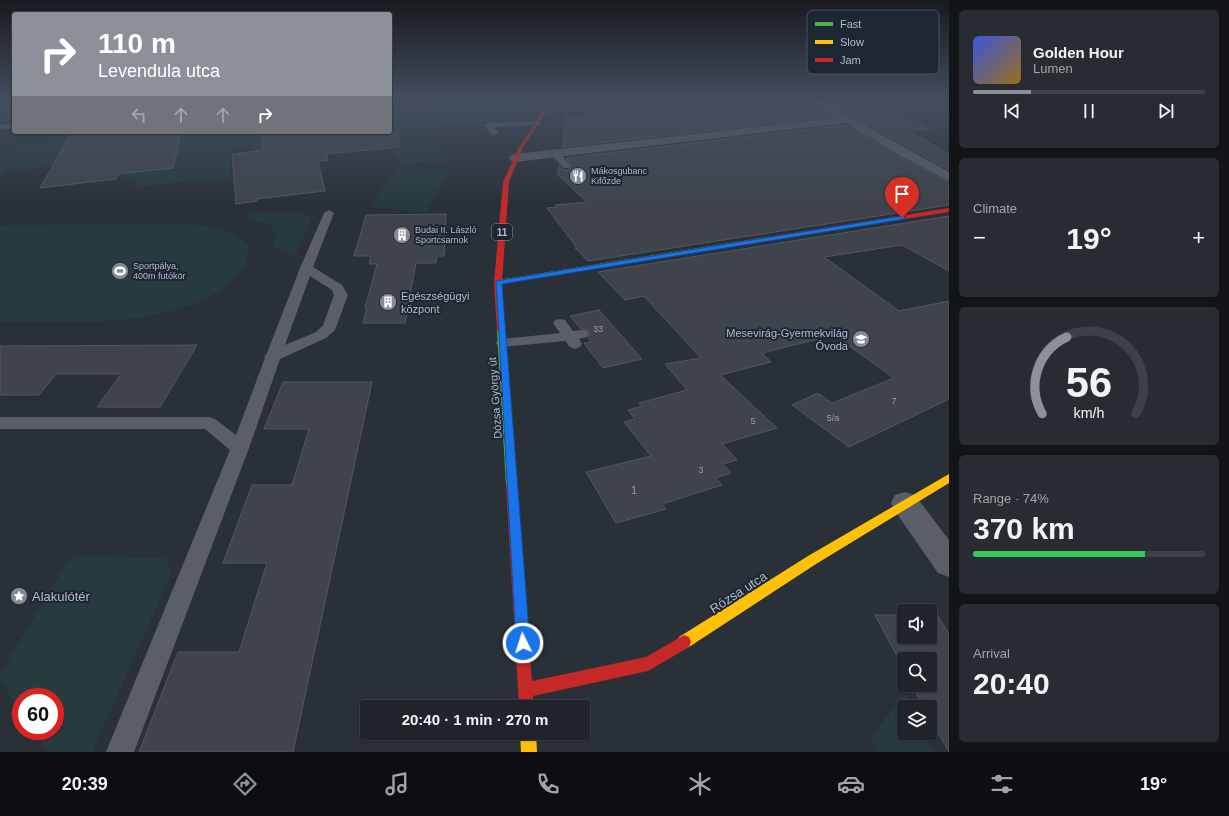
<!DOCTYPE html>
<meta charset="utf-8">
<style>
body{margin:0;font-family:Helvetica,sans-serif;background:#282c32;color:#f1f3f6;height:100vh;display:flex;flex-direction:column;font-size:15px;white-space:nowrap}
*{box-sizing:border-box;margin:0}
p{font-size:13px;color:#a2a4a8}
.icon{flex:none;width:22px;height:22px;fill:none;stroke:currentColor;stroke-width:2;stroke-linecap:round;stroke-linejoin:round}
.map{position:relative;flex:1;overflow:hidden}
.panel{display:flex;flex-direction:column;gap:10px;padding:10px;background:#121417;width:280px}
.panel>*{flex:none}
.top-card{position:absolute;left:12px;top:12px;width:380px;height:122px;border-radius:4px;box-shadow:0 1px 3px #0004,0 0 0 1px #3d4147;background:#8c9099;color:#fff;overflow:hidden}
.fabs{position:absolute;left:897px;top:604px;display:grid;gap:8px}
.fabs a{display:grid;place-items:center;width:40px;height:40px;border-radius:4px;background:#20242a;box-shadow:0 1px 3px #0004,0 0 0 1px #3d4147;font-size:20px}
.speed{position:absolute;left:12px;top:688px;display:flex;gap:8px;font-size:20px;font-weight:700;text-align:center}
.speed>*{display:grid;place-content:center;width:52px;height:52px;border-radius:50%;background:#20242a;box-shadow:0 1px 3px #0004,0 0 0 1px #3d4147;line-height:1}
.speed .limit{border:6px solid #d22;background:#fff;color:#111}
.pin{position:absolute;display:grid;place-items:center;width:34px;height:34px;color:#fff;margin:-41px -17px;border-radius:50% 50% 50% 0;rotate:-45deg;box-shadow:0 0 4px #0007}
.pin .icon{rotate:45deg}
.me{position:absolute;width:44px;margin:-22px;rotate:356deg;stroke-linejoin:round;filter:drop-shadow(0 0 3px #0008)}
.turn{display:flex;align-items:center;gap:14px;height:84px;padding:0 20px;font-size:18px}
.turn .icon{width:52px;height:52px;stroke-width:2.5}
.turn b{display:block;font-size:28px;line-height:34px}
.lanes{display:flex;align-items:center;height:38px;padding:0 20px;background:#0003;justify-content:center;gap:20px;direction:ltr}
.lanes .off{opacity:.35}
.big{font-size:30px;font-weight:600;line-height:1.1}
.panel .card{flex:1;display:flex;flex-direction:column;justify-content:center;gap:6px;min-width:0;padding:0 14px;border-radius:6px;background:#282c32}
.panel .dial{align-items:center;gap:0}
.dial svg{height:104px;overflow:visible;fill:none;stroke:#3d4147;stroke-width:7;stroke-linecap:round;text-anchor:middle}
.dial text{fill:#f1f3f6;stroke:none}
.song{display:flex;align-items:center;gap:12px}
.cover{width:48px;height:48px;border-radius:6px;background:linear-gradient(135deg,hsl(230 70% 55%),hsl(40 70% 35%))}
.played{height:4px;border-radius:2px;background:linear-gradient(90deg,#8c9099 25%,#3d4147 25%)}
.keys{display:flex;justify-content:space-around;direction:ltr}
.heat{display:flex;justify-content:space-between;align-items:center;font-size:22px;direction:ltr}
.charge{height:6px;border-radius:3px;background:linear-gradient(90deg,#34c759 74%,#3d4147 0)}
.trip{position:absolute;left:360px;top:700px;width:230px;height:40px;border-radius:4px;background:#20242a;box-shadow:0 1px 3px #0004,0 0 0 1px #3d4147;font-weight:600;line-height:40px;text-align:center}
.dock{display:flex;height:64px;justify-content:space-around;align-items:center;background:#0d0e11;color:#a2a4a8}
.dock .icon{width:28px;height:28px}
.dock .current{color:#8c9099}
.dock b{font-size:18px;color:#f1f3f6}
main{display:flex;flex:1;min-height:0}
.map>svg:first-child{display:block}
</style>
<main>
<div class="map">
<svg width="949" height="752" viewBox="0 0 949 752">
<rect width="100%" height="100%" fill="#2a3038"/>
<g fill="#273a3e">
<path d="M512,100H529L515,119L390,132V111Z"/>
<path d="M428,130L451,160L401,165L383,135Z"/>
<path d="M173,132H387L265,148L252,150L251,146L230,148V179L206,182V179L134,188L137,178L124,179L131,158L5,171L0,178V148Z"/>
<path d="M399,166L450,169L427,212L369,207Z"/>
<path d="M250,212H303L311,220L296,255L273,247L277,236L270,224L248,220Z"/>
<path d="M173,224C204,225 224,224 249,244C250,296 168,315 128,319C86,324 42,321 0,322V225Z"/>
<path d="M72,555L165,558L172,573L92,752H47L33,731H55V697H21V712L0,680V674Z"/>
<path d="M905,693L912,707H904V733H924L934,752H878L871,737Z"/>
</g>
<g fill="#3f444c" stroke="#52575f">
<path d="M579,100L645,102L648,105H667L672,110L786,100H807L832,117L562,147L567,116L590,118Z"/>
<path d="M823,100H852L872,110L889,109L930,130H907L949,154V170Z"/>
<path d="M845,125L901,158L949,182V205L588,261L575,248H577L547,208L557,207L555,205L587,202L558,175L559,166L563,170H569L572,167L566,158Z"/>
<path d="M72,132H181L173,168L118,174L116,179L40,188Z"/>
<path d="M261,132H398L399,147L326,154L328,160L318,161L325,191L256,199L257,201L236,204L232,154L263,150Z"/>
<path d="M446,214L444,256H437L436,263H416L405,323H363L367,308H365L377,264H369L371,256H354L366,215Z"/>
<path d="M949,216V271L902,245L824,257L899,311L949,301V399L849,447L792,405L818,393L832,403L894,378L834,335L762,353L771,362L720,375L777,428L722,444L737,460L723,464L731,473L716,478L722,485L662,504L666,509L616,523L586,472L651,456L624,422L635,419L628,410L642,406L639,403L687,390L665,364L701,358L644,296L625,300L598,272Z"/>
<path d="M599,310L642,359L603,368L584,343L591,342L588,338L590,333L587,330L581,329L570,316Z"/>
<path d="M197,345L160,407H97L121,374H56L39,395H0V346Z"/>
<path d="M283,382H372L293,752H139L178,652H239L267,563H223L252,485H292L309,429H264Z"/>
<path d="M875,615H904V637H930V616H938L949,634V752L930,718V707H924L912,685H930V659H904V669Z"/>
</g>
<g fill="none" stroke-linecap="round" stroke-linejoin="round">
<g fill="#5a5e66" fill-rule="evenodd">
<path d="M537,121H540V125L494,127L499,133L495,135H492L484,125L488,123Z"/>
<path d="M14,124V128L0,129V125Z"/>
<path d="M556,151L559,152L569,164L571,166L569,168H563L553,156L552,154Z"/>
<path d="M329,210L334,213L313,267L342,285L348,295L335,330L326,338L280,359L249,448L134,752H106L230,450L205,429H0V417H209L215,419L236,435L265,358L264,357L267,353L300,268L324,213ZM310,276L332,290L334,295L323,325L316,332L285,345Z"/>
<path d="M560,319L565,320L573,331L582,330L587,331L589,334L587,337L579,339L582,344L580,347L575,349L570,347L565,341L503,347L498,346L496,343L498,340L503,339L560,333L553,323L555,320Z"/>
</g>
<g fill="#5a5e66" fill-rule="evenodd">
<path d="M808,100H820L949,172V181L902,157L845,123L515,162L511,161L509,158L511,155L515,154L836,118Z"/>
<path d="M905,492L915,495L949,540V577L938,573L895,511L891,503L895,495Z"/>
</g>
<g fill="#4caf50" fill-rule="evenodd">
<path d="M761,238L763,239V241L498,284L494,282L498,280Z"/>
<path d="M498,329H501L505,331L516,485L515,488L511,489L507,488L506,485L497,331Z"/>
</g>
<g fill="#ffc107" fill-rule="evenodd">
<path d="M949,474V483L816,564L689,647L684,649L679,647L677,642L679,637L808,556Z"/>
<path d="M520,733H536L537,752H521Z"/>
</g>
<g fill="#c62828" fill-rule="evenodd">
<path d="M550,100H554L523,147L509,182L502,282L505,331L501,333L497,331L494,282L503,182L519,147Z"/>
<path d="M949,208V212L761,242L758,240L761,238Z"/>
<path d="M511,481L515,482L516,485L532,681L646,657L684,635L689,637L691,642L689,647L648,671L533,696V707H519L506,485L507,482Z"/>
</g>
</g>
<linearGradient id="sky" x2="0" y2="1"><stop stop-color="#171a1f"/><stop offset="0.49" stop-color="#444e5e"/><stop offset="1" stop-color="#444e5e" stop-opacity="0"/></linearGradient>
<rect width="949" height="205" fill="url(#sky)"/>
<path fill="#1a73e8" stroke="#114b97" d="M902,216H905V219L502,284L530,643L528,648L523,650L518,648L516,643L496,281Z"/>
<defs>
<symbol id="restaurant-disc" viewBox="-11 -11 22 22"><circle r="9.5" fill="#848b96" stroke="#1d2633"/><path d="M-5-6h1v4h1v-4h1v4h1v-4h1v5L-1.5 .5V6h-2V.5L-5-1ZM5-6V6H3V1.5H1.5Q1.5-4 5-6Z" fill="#fff"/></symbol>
<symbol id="building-disc" viewBox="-11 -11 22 22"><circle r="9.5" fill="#848b96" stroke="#1d2633"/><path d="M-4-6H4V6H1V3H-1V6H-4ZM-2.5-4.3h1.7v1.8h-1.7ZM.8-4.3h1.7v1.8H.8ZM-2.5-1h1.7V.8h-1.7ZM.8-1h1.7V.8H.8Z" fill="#fff"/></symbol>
<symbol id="stadium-disc" viewBox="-11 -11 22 22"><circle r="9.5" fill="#848b96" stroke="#1d2633"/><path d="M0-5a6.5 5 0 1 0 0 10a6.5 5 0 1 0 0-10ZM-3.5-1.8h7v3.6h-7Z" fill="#fff"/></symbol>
<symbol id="school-disc" viewBox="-11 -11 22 22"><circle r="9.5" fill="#848b96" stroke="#1d2633"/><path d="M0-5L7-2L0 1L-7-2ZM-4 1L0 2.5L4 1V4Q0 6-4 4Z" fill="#fff"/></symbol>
<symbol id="sight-disc" viewBox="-11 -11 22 22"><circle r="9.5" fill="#848b96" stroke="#1d2633"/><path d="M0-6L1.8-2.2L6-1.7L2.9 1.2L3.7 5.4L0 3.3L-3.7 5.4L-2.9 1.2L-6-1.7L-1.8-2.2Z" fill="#fff"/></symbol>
</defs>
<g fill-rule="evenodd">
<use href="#restaurant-disc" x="568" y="166" width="20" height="20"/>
<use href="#building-disc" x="392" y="225" width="20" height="20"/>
<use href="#stadium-disc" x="110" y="261" width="20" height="20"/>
<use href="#building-disc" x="378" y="292" width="20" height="20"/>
<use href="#school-disc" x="851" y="329" width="20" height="20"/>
<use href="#sight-disc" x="9" y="586" width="20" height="20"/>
</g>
<g text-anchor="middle" stroke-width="4" stroke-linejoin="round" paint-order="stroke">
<g font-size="9" fill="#b4bcc9" stroke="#1d2633" text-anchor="start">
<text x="591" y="174">Mákosgubanc<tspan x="591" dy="10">Kifőzde</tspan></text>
<text x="415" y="233">Budai II. László<tspan x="415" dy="10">Sportcsarnok</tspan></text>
<text x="133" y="269">Sportpálya,<tspan x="133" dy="10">400m futókör</tspan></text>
</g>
<g font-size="9" fill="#979eaa">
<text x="598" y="332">33</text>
<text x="894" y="404">7</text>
<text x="833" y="421">5/a</text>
<text x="753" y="424">5</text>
<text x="701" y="473">3</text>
</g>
<rect fill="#1d2633" stroke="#878f9c" stroke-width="1" x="492" y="224" width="20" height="16" rx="3"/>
<g font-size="10" font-weight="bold" fill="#b4bcc9">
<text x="502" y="236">11</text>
</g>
<g font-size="11" fill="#b4bcc9" stroke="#1d2633" text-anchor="start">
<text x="401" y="300">Egészségügyi<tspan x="401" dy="13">központ</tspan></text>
<text x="848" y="337" text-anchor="end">Mesevirág-Gyermekvilág<tspan x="848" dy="13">Óvoda</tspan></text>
</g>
<g font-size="11" fill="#b4bcc9" stroke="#1d2633">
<text transform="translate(495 398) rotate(-94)" y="4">Dózsa György út</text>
</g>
<g font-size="11" fill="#979eaa">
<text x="634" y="494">1</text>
</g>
<g font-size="13" fill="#b4bcc9" stroke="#1d2633">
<text transform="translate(738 592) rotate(-33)" y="5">Rózsa utca</text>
</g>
<g font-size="13" fill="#b4bcc9" stroke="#1d2633" text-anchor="start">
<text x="32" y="601">Alakulótér</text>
</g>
</g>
<rect x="807" y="10" width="132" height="64" rx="6" fill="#1d2633" stroke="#4a5360" stroke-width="1"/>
<rect x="815" y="22" width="18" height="4" fill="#4caf50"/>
<rect x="815" y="40" width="18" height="4" fill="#ffc107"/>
<rect x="815" y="58" width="18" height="4" fill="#c62828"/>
<g font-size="11" fill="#b4bcc9">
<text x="840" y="28">Fast</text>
<text x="840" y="46">Slow</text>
<text x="840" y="64">Jam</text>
</g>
</svg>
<div class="fabs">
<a><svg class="icon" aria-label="sound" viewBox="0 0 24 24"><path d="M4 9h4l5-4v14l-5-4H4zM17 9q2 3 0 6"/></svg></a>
<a><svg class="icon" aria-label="search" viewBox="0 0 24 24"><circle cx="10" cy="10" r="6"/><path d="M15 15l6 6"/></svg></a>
<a><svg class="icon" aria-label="layers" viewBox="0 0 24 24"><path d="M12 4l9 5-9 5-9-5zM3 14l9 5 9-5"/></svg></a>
</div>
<div class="speed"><div class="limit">60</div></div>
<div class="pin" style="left:902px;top:218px;background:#d93025"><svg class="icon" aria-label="arrive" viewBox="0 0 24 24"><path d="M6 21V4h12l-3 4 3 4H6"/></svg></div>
<svg class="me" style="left:523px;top:643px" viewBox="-20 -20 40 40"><circle r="17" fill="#1a73e8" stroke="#fff" stroke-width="3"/><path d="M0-11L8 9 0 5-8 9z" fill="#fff"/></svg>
<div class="trip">20:40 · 1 min · 270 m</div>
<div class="top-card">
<div class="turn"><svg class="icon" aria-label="right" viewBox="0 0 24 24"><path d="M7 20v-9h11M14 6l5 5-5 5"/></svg><div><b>110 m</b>Levendula utca</div></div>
<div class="lanes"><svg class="icon off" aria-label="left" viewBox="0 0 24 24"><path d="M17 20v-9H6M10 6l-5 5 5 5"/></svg><svg class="icon off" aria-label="ahead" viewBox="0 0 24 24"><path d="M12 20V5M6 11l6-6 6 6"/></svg><svg class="icon off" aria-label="ahead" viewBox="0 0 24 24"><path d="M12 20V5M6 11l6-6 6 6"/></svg><svg class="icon" aria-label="right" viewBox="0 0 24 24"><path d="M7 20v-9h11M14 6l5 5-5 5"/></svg></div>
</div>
</div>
<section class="panel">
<div class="card">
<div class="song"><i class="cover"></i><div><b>Golden Hour</b><p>Lumen</p></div></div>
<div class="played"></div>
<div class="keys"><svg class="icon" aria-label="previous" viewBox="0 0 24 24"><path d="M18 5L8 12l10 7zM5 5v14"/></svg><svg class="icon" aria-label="pause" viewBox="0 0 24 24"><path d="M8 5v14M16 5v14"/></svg><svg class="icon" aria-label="next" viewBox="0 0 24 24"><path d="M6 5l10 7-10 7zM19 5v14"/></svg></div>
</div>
<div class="card"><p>Climate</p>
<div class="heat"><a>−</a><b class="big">19°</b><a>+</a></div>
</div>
<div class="card dial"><svg viewBox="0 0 100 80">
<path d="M14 69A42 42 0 1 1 86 69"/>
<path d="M14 69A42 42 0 0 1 33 10" stroke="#8c9099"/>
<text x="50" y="56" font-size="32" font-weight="700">56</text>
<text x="50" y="72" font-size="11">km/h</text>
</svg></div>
<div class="card"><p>Range · 74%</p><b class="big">370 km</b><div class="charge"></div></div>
<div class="card"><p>Arrival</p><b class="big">20:40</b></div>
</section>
</main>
<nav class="dock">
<b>20:39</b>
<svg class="icon current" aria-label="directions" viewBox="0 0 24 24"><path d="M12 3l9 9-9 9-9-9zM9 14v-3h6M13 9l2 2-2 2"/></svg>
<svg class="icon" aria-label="music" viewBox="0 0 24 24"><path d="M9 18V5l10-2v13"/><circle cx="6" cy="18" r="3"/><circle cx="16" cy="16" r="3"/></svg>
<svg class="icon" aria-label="phone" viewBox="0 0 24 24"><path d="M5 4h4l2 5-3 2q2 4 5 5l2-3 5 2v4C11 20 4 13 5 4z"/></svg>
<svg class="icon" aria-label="climate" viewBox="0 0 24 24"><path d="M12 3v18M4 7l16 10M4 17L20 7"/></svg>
<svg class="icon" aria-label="car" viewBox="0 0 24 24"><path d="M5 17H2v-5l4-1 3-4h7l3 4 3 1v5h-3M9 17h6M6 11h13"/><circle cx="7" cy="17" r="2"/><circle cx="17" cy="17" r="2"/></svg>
<svg class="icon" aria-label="filters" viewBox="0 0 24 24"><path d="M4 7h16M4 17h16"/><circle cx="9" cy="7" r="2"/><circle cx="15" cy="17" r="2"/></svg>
<b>19°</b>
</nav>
